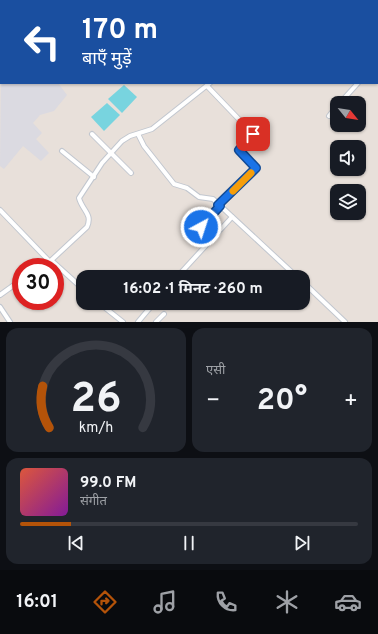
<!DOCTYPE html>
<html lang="hi">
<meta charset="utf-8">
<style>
body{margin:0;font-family:Overpass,"Noto Sans Devanagari",sans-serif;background:#20242c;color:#f1f3f6;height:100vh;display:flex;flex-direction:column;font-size:15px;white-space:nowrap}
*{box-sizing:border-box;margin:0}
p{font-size:13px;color:#9ea1a6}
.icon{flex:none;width:22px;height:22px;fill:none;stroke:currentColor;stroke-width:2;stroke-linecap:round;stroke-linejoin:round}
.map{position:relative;height:322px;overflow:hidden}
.drawer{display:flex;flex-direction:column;gap:6px;padding:6px;background:#0d0f14;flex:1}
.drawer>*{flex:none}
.banner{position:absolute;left:0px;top:0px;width:378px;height:84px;box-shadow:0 1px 3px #0004;background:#1a4fa0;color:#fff;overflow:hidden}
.needle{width:26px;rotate:120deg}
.buttons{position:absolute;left:330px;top:96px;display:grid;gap:8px}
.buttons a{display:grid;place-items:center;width:36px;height:36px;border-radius:8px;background:#171b24;box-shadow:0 1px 3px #0004;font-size:20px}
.speed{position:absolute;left:12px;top:258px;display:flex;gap:8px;font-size:20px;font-weight:700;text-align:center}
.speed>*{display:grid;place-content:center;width:52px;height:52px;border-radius:50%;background:#171b24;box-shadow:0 1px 3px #0004;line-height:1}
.speed .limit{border:6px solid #d22;background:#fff;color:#111}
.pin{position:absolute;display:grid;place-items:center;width:34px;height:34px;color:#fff;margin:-17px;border-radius:8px;box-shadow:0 2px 6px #0006}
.me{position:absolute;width:44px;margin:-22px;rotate:40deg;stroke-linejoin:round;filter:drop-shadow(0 0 3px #0008)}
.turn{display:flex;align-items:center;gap:14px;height:84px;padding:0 16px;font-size:18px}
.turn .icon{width:52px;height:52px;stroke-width:2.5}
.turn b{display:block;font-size:28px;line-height:34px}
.big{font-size:30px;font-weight:700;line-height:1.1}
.drawer .tile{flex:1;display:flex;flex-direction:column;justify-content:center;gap:6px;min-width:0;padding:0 14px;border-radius:12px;background:#20242c}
.drawer .dial{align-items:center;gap:0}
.dial svg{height:104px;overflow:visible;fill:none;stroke:#363941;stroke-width:7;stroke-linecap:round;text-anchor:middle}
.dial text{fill:#f1f3f6;stroke:none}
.song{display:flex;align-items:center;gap:12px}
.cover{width:48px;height:48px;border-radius:6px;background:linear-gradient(135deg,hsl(10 70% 55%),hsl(290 70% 35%))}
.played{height:4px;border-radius:2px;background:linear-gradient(90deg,#b45309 15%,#363941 15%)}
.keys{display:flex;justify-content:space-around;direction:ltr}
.heat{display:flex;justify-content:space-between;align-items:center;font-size:22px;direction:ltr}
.drawer .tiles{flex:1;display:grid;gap:6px;grid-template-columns:1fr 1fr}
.tile:last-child{grid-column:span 2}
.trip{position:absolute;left:76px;top:270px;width:234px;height:40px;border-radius:12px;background:#171b24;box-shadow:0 1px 3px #0004;font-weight:700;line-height:40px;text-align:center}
.dock{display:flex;height:64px;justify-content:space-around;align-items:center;background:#090b0e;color:#9ea1a6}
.dock .icon{width:28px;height:28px}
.dock .active{color:#b45309}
.dock b{font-size:18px;color:#f1f3f6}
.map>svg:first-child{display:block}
</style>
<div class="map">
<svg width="378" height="322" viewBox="0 0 378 322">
<rect width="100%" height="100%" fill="#e8e0da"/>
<path fill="#dbdae1" d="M1,62V83H58L67,95L54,111L40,115L33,123L42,133L36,139L49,153L41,161L23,146L4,169L0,166Z"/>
<g fill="#78d4df">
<path d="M124,85L137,97L122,113L108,99Z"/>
<path d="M107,103L120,115L104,131L91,117Z"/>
</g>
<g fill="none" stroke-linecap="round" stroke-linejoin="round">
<defs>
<g id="street">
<path d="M129,0L130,1"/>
<path d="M0,1L1,2"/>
<path d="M62,1L63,0"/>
<path d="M286,1L287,0"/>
<path d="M0,56L1,55"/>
<path d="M377,61L378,60"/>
<path d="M207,86L253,134L239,150L256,168L218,205"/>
<path d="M340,103L358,83"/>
<path d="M329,116L337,106"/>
<path d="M92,134L131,173"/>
<path d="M138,134L144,146L174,184L187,188L199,197L213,199L297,277"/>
<path d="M62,151L94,177"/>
<path d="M0,210L50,262"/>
<path d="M213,238L201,226L220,206"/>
<path d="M52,261L83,289"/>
<path d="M44,267L87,227C93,214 82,210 79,198L102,163L122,141L130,136L152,129L210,83"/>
<path d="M177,277L232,217"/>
<path d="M303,282L345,322"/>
<path d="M0,295L21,280"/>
<path d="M99,303L123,322"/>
<path d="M0,307L10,322"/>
<path d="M138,322L154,303"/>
<path d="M156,322L164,314"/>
</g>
</defs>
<use href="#street" stroke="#c2c7cf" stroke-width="6"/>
<use href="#street" stroke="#fff" stroke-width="4"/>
</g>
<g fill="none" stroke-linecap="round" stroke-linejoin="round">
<defs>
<path id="route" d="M201,227L220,206L218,205L256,168L239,150L253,134"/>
</defs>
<use href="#route" stroke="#114b97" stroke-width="10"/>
<use href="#route" stroke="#1a73e8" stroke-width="7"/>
<path stroke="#f59e0b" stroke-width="7" d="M233,191L251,173"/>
</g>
</svg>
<div class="buttons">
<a><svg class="needle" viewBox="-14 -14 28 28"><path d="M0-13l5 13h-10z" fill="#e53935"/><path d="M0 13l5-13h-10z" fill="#9ea1a6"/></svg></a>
<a><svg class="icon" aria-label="sound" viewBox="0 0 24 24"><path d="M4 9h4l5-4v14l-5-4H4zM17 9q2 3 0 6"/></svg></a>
<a><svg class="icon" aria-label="layers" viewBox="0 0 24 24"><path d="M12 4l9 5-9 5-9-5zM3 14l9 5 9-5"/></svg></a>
</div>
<div class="speed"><div class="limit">30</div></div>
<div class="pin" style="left:253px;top:134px;background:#d93025"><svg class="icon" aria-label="arrive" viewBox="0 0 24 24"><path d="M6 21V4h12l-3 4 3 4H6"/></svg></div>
<svg class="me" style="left:201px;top:227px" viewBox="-20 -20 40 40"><circle r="17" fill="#1a73e8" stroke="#fff" stroke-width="3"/><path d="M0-11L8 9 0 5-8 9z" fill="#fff"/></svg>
<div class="trip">16:02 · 1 मिनट · 260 m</div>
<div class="banner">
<div class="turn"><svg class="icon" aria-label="left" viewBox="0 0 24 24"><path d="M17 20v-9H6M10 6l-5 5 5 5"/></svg><div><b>170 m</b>बाएँ मुड़ें</div></div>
</div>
</div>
<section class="drawer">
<div class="tiles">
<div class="tile dial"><svg viewBox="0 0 100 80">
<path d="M14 69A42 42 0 1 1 86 69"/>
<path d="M14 69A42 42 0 0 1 9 37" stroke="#b45309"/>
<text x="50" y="56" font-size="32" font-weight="700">26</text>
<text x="50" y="72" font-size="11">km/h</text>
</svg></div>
<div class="tile"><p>एसी</p>
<div class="heat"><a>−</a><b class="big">20°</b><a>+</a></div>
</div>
<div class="tile">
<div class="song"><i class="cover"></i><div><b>99.0 FM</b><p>संगीत</p></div></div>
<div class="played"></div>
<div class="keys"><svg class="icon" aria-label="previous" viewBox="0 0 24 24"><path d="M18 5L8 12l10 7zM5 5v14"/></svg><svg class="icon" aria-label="pause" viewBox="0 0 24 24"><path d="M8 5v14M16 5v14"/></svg><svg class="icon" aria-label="next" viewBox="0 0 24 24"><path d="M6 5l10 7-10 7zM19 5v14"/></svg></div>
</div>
</div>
</section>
<nav class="dock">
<b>16:01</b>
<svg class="icon active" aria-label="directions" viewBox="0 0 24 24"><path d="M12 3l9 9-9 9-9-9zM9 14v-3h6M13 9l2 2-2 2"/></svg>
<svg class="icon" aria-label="music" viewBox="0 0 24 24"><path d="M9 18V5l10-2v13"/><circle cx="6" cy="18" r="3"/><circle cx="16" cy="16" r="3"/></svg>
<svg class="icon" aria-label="phone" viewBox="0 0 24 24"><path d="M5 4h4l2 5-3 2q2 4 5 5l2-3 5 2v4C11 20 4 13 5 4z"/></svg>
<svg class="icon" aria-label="climate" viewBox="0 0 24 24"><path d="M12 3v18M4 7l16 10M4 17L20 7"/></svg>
<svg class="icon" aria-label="car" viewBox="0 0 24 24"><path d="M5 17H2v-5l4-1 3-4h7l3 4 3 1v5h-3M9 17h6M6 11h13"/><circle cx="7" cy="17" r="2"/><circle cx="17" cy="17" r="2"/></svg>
</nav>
